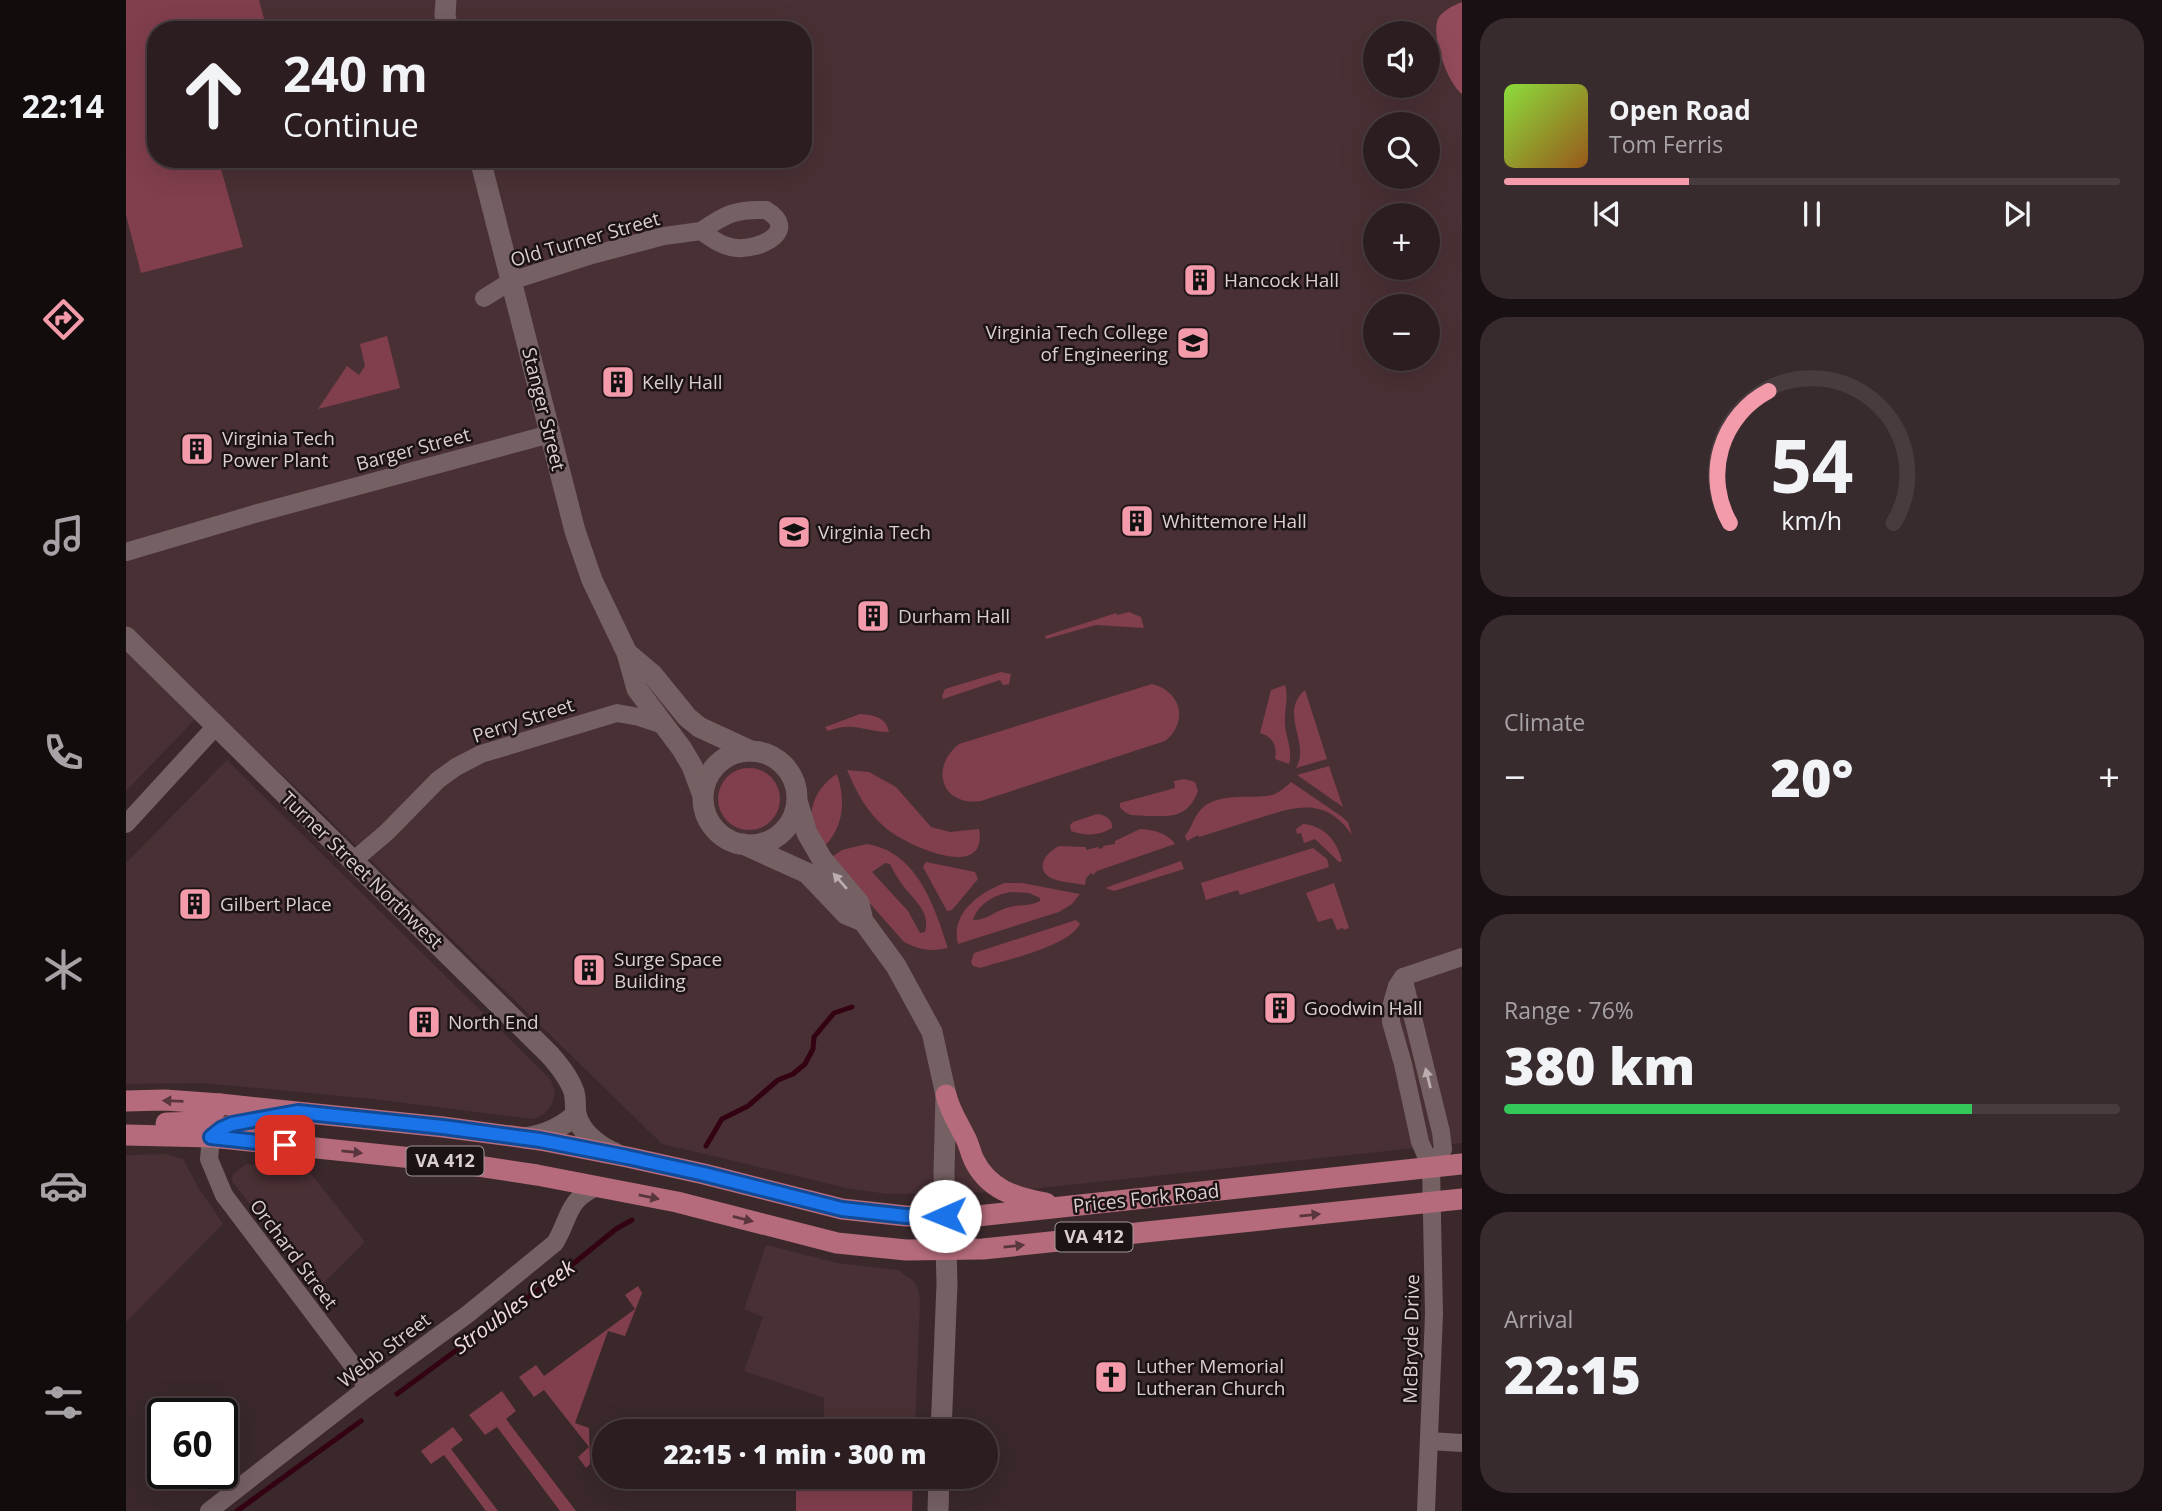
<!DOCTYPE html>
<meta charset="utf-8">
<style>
body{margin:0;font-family:"Open Sans",sans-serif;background:#382b2d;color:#f1f3f6;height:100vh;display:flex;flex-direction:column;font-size:26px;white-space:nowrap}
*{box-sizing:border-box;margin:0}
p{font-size:23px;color:#a6a2a5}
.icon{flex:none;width:38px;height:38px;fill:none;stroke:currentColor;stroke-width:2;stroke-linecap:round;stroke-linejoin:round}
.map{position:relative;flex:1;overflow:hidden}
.panel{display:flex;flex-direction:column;gap:18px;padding:18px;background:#181012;width:700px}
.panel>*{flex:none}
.hud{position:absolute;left:21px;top:21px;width:665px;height:147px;border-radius:28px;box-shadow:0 7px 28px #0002,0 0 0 2px #483c3e;background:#2c1e20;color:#f1f3f6;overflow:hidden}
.fabs{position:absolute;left:1237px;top:21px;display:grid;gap:14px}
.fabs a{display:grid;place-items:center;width:77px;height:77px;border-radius:50%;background:#2c1e20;box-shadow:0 7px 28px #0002,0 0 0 2px #483c3e;font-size:35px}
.speed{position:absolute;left:21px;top:1398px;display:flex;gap:14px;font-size:35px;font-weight:700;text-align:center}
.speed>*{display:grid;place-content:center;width:91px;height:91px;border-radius:50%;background:#2c1e20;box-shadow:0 7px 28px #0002,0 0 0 2px #483c3e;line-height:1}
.speed .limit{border:4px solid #111;border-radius:10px;background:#fff;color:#111}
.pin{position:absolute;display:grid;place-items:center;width:60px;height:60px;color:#fff;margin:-30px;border-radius:14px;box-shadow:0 4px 10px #0006}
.me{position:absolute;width:77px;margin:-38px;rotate:269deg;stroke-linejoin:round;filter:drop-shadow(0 0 5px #0008)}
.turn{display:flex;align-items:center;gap:24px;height:147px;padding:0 21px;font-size:32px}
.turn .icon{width:91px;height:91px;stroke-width:2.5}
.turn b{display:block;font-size:49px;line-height:60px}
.big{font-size:52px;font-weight:800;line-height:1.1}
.panel .tile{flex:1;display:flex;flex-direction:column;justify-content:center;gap:10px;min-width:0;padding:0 24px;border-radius:28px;background:#382b2d}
.panel .dial{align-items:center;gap:0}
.dial svg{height:182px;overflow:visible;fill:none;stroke:#483c3e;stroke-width:7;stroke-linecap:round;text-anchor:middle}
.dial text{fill:#f1f3f6;stroke:none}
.song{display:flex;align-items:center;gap:21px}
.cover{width:84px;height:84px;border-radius:10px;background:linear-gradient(135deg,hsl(90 70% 55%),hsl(30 70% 35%))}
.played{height:7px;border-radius:4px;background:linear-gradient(90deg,#f39aab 30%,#483c3e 30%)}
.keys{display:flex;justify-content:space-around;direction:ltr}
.heat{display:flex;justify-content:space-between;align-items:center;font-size:38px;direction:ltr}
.charge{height:10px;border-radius:5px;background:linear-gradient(90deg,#34c759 76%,#483c3e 0)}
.trip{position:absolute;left:466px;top:1419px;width:406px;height:70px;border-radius:35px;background:#2c1e20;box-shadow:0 7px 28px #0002,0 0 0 2px #483c3e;font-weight:800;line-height:70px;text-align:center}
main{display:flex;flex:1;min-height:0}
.tab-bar{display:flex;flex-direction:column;width:126px;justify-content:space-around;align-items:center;background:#120c0d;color:#a6a2a5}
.tab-bar .icon{width:49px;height:49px}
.tab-bar .active{color:#f39aab}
.tab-bar b{font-size:32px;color:#f1f3f6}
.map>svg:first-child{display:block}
</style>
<main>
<nav class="tab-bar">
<b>22:14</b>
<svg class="icon active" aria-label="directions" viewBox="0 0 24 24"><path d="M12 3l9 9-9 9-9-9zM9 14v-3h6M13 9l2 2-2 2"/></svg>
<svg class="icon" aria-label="music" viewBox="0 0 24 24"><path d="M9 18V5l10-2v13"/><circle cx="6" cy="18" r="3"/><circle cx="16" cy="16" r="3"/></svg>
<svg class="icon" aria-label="phone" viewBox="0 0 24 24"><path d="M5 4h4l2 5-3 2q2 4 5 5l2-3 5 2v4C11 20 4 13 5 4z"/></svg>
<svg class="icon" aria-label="climate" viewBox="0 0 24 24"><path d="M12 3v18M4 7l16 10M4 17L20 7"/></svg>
<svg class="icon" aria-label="car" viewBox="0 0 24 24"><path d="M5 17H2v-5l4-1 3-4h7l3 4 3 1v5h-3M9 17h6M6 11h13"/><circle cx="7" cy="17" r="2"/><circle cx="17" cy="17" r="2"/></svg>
<svg class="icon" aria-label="filters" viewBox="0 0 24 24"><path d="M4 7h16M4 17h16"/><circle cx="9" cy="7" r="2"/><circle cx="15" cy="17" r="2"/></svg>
</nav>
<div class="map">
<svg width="1336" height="1511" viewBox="0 0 1336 1511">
<rect width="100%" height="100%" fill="#3a282b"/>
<g fill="#493034" fill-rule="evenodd">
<path d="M0,0H1336V1143L879,1192L762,1194L725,1189L536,1144L177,794L82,706L0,791ZM30,30H677V159H30ZM1250,33H1302V86H1250ZM1250,124H1302V177H1250ZM1250,215H1302V268H1250ZM1250,306H1302V359H1250Z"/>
<path d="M101,760L425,1080L429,1093L425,1106L418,1114L409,1119L398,1118L247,1099L76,1083L0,1084V863Z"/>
<path d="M0,1155L41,1154L57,1159L72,1187L97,1224L0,1322Z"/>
<path d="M120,1164L183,1171L239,1242L190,1290L106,1181L107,1174Z"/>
<path d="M640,1245L711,1263L772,1270L788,1281L792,1289L794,1300L789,1431H698V1398L618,1371L637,1317L618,1309Z"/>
</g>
<g fill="#813e4d" fill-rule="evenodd">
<path d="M0,0H133L141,30H30V159H130L95,169L117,247L15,273L0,215Z"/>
<path d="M261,336L274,388L192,409L221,366L233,375L239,366L234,344Z"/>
<path d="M1003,612L1015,617L1018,628L970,625L920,639L919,636L990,613L991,615Z"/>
<path d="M875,672L885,674L883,684L877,685L874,680L817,699L816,696L819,689Z"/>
<path d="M1026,684C1055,691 1063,722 1039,741L855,801C816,807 803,768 833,744Z"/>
<path d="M1159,685C1163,699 1158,710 1159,725C1160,739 1167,749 1163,764L1149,759C1152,746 1146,736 1134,733L1145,690Z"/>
<path d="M1179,690L1201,759L1170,768C1185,743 1152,713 1179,690Z"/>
<path d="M734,714C748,715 760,717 763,732C739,732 727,721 702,731L699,727Z"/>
<path d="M1203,766L1217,807L1171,775Z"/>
<circle cx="623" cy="799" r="31"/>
<path d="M721,770L743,772L770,787L805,827L824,832L853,829C863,883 780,845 761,829C741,813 731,793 721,770Z"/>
<path d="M711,774C720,802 718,827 697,848C694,840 688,831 686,822C683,802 695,784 711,774Z"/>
<path d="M1058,779L1069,782L1072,791C1061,819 1045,816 1020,816C1008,815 1002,817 994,807V803L1049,788L1048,781Z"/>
<path d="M1165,782L1215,816L1222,822L1226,835C1199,795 1168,807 1130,819C1111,825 1092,831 1073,837L1072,835L1061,841L1059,836C1064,830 1068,819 1072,813C1088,790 1126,800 1146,795C1153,793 1160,787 1165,782Z"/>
<path d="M971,814C979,815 987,819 986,828C973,836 959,836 945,831L944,825L947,822Z"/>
<path d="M1177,824C1199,826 1211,841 1216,861L1213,862L1189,839L1178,843L1175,833L1171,834L1170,829Z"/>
<path d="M1014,829C1026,829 1043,834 1049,844L971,871L967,875L965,873L960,878L959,885C946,882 913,883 917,863C919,855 926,850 933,846L960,847V850L972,847L973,849L977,848V846L989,844V841Z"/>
<path d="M741,844C791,852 808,905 822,948C804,952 794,950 778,942L704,858L716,850ZM759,863L764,864C768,872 773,881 779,888C789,901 805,913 799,932L794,933L782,911L746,872Z"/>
<path d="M1187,848L1201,859L1203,867L1114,895L1112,890L1080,900L1075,883Z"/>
<path d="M1055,861L1058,869L988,891L979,888Z"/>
<path d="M800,862L849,872L852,879L826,910L821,911L797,867Z"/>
<path d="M879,883H896L954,894L946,904L933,912L832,944C824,913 854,892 879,883ZM884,892L903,893L914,898V901C902,907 892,904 880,908C868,912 861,920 847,920C852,904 868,895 884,892Z"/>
<path d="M1208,883L1223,928L1218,930L1217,928L1211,930L1206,918L1192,922L1180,893Z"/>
<path d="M950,920L954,924C942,947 879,960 854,968L847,966L845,962L848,953Z"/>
<path d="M512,1286L516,1293L499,1336L482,1331L449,1423L463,1428L464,1464L460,1468L452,1457L463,1447L418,1390L408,1397L393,1377L410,1365L418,1376L509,1309L499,1295Z"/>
<path d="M376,1391L390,1411L380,1419L450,1511H434L371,1427L359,1435L343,1415Z"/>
<path d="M327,1427L337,1440L325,1449L372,1511H360L318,1455L305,1464L295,1451Z"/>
<path d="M670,1477H787L786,1511H670Z"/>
</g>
<path fill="#934b5b" d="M1336,2V94C1322,85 1303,32 1313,17C1318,10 1328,5 1336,2Z"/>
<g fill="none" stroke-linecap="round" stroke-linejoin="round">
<g stroke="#340313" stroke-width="5">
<path d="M580,1146L596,1119L622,1106L652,1080L667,1074L679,1064L687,1049L688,1037L708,1013L726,1007"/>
<path d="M271,1394L442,1268L490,1229L506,1220"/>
<path d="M111,1511L235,1421"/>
</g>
<g stroke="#756063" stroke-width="18">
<path d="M640,210C674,230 635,250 611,248C597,247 586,239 575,231C600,214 609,209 640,210Z"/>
<path d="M358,298L385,281L466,255L538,236L575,231"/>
<path d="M0,552L132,513L424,434"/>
<path d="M0,824L90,726"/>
<path d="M227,861L261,832L312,780L330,767L355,754L491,713L513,717L537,725"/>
<path d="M1277,977L1315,1132L1317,1149L1305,1167"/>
<path d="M85,1137L83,1159L98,1195L231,1371L241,1388"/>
<path d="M1303,1441L1336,1443"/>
<path d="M83,1511L241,1388L342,1314L429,1243C445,1216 440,1200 473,1186"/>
<path d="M1300,1511L1308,1314L1305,1167L1294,1142L1277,1064L1265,1022V1007L1271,986L1277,977L1336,957"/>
</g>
<g stroke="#756063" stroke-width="21">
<path d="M320,0L319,15L322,30"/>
<path d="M354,159L449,531L466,580L501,653L511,689L556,749L566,766L576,793"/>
<path d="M0,637L423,1054C433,1065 443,1077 448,1092C450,1099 449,1107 450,1114C454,1132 473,1147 489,1153"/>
<path d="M501,653L526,674L561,717L573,727L625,751"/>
<circle cx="624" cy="798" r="47"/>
<path d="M672,804L681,833L696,859L733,903L737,921L770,966L806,1032L820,1095L818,1172L821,1284L815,1432"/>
<path d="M617,844L681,873L720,914L737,921"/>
<path d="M399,1138C419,1135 436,1128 450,1114"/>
<path d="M812,1511L813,1477"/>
</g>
<g stroke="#b56b7b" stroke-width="21">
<path d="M820,1095C824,1111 831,1121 838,1135C843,1143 844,1152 848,1160C862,1189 889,1198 920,1203"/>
<path d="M0,1101L39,1100L94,1104L317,1127L414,1140L501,1157L578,1174L716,1209L780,1216H851L1336,1164"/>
<path d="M40,1123C64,1122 79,1126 94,1104"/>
<path d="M0,1135L85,1137L325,1162L411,1175L551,1202L711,1243L780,1250L857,1249L1336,1199"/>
<path d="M85,1137C104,1120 125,1123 148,1117"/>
</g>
</g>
<defs><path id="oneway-solid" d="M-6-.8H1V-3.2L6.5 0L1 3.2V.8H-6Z" transform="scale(1.75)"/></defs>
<g fill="#bcadaf">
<use href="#oneway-solid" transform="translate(714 881) rotate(-131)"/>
<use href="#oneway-solid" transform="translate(1302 1078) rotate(-104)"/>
</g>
<g fill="#59363e">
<use href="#oneway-solid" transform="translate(47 1101) rotate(-178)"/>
<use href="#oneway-solid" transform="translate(226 1152) rotate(6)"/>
<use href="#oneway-solid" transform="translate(523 1197) rotate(12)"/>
<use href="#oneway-solid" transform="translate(1184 1215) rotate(-6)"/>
<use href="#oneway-solid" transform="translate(617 1219) rotate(14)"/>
<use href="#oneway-solid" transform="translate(888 1246) rotate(-6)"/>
</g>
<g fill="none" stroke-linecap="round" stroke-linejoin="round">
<defs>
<path id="route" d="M159,1145L85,1137L95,1129L106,1124L172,1112L317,1127L414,1140L501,1157L578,1174L716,1209L780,1216H819"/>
</defs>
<use href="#route" stroke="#114b97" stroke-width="18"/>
<use href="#route" stroke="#1a73e8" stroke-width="12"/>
</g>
<defs>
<symbol id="building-square" viewBox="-11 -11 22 22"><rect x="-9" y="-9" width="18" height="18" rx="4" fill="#f39aab" stroke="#1c1315"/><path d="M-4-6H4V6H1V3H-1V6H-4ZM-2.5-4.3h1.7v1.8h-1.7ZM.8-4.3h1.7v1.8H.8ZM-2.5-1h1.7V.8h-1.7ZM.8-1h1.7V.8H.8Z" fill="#111"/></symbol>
<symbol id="university-square" viewBox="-11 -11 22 22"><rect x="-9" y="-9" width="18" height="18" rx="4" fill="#f39aab" stroke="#1c1315"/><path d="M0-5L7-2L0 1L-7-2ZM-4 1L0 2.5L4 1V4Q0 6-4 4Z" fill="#111"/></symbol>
<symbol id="church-square" viewBox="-11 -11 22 22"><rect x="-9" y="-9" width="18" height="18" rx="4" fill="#f39aab" stroke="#1c1315"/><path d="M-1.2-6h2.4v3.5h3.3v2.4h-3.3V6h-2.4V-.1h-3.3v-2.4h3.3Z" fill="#111"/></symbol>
</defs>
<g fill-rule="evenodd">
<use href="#building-square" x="1055" y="261" width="38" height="38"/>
<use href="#university-square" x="1048" y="324" width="38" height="38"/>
<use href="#building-square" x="473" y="363" width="38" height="38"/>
<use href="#building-square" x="52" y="430" width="38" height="38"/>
<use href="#building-square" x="992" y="502" width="38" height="38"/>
<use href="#university-square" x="649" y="513" width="38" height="38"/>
<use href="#building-square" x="728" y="597" width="38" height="38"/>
<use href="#building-square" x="50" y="885" width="38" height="38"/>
<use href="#building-square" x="444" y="951" width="38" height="38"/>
<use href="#building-square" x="1135" y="989" width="38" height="38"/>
<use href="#building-square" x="279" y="1003" width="38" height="38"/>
<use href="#church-square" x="966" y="1358" width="38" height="38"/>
</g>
<g text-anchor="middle" stroke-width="5" stroke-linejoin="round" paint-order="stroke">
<g fill="#1c1315" stroke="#a29698" stroke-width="2">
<rect x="280.5" y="1146.5" width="77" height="29" rx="5"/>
<rect x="929.5" y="1222.5" width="77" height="29" rx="5"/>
</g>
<g font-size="18" font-weight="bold" fill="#dbced0">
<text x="319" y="1167">VA 412</text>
<text x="968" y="1243">VA 412</text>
</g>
<g font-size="19" fill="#dbced0" stroke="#1c1315">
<text transform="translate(459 239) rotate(-16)" y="7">Old Turner Street</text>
<text transform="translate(418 409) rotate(76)" y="7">Stanger Street</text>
<text transform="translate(287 449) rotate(-15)" y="7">Barger Street</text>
<text transform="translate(397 720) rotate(-18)" y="7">Perry Street</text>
<text transform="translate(236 870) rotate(44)" y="7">Turner Street Northwest</text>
<text transform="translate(1020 1198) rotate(-6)" y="7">Prices Fork Road</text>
<text transform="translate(168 1254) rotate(53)" y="7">Orchard Street</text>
<text transform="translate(1285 1339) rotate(-89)" y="7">McBryde Drive</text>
<text transform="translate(258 1350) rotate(-37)" y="7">Webb Street</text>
</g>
<g font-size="19" fill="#dbced0" stroke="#1c1315" text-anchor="start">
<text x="1098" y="287">Hancock Hall</text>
<text x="1042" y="339" text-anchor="end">Virginia Tech College<tspan x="1042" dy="22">of Engineering</tspan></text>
<text x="516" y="389">Kelly Hall</text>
<text x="96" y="445">Virginia Tech<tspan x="96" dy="22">Power Plant</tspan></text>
<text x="1036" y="528">Whittemore Hall</text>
<text x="692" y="539">Virginia Tech</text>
<text x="772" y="623">Durham Hall</text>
<text x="94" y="911">Gilbert Place</text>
<text x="488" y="966">Surge Space<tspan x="488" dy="22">Building</tspan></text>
<text x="1178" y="1015">Goodwin Hall</text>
<text x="322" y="1029">North End</text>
<text x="1010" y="1373">Luther Memorial<tspan x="1010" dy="22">Lutheran Church</tspan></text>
</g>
<g font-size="21" font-style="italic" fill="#f2dcdf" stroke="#1c1315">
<text transform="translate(388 1307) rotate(-36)" y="7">Stroubles Creek</text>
</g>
</g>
</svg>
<div class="fabs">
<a><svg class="icon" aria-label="sound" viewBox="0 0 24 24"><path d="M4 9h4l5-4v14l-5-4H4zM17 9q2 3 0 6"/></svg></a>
<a><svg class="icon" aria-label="search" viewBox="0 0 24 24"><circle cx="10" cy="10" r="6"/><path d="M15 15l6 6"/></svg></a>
<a>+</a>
<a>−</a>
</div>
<div class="speed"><div class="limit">60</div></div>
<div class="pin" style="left:159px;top:1145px;background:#d93025"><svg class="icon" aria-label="arrive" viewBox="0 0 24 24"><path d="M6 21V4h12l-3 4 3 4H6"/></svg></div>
<svg class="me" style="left:819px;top:1216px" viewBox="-20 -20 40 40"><circle r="19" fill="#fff"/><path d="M0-13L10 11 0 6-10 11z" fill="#1a73e8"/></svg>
<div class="trip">22:15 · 1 min · 300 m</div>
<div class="hud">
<div class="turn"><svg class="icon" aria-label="ahead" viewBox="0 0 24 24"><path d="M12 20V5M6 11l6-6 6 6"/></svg><div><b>240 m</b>Continue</div></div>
</div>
</div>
<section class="panel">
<div class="tile">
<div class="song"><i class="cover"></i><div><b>Open Road</b><p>Tom Ferris</p></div></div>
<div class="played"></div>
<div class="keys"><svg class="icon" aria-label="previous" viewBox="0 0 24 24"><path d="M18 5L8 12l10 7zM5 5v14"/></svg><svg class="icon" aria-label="pause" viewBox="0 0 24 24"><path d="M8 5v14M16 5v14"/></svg><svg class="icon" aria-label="next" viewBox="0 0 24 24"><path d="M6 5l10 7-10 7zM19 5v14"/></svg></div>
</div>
<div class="tile dial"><svg viewBox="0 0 100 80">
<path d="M14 69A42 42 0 1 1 86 69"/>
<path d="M14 69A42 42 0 0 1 31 11" stroke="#f39aab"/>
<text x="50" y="56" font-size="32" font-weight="700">54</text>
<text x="50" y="72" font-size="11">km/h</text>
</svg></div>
<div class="tile"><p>Climate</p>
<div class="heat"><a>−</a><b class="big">20°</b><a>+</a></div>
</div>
<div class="tile"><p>Range · 76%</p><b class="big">380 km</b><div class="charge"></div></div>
<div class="tile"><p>Arrival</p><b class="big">22:15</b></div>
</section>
</main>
